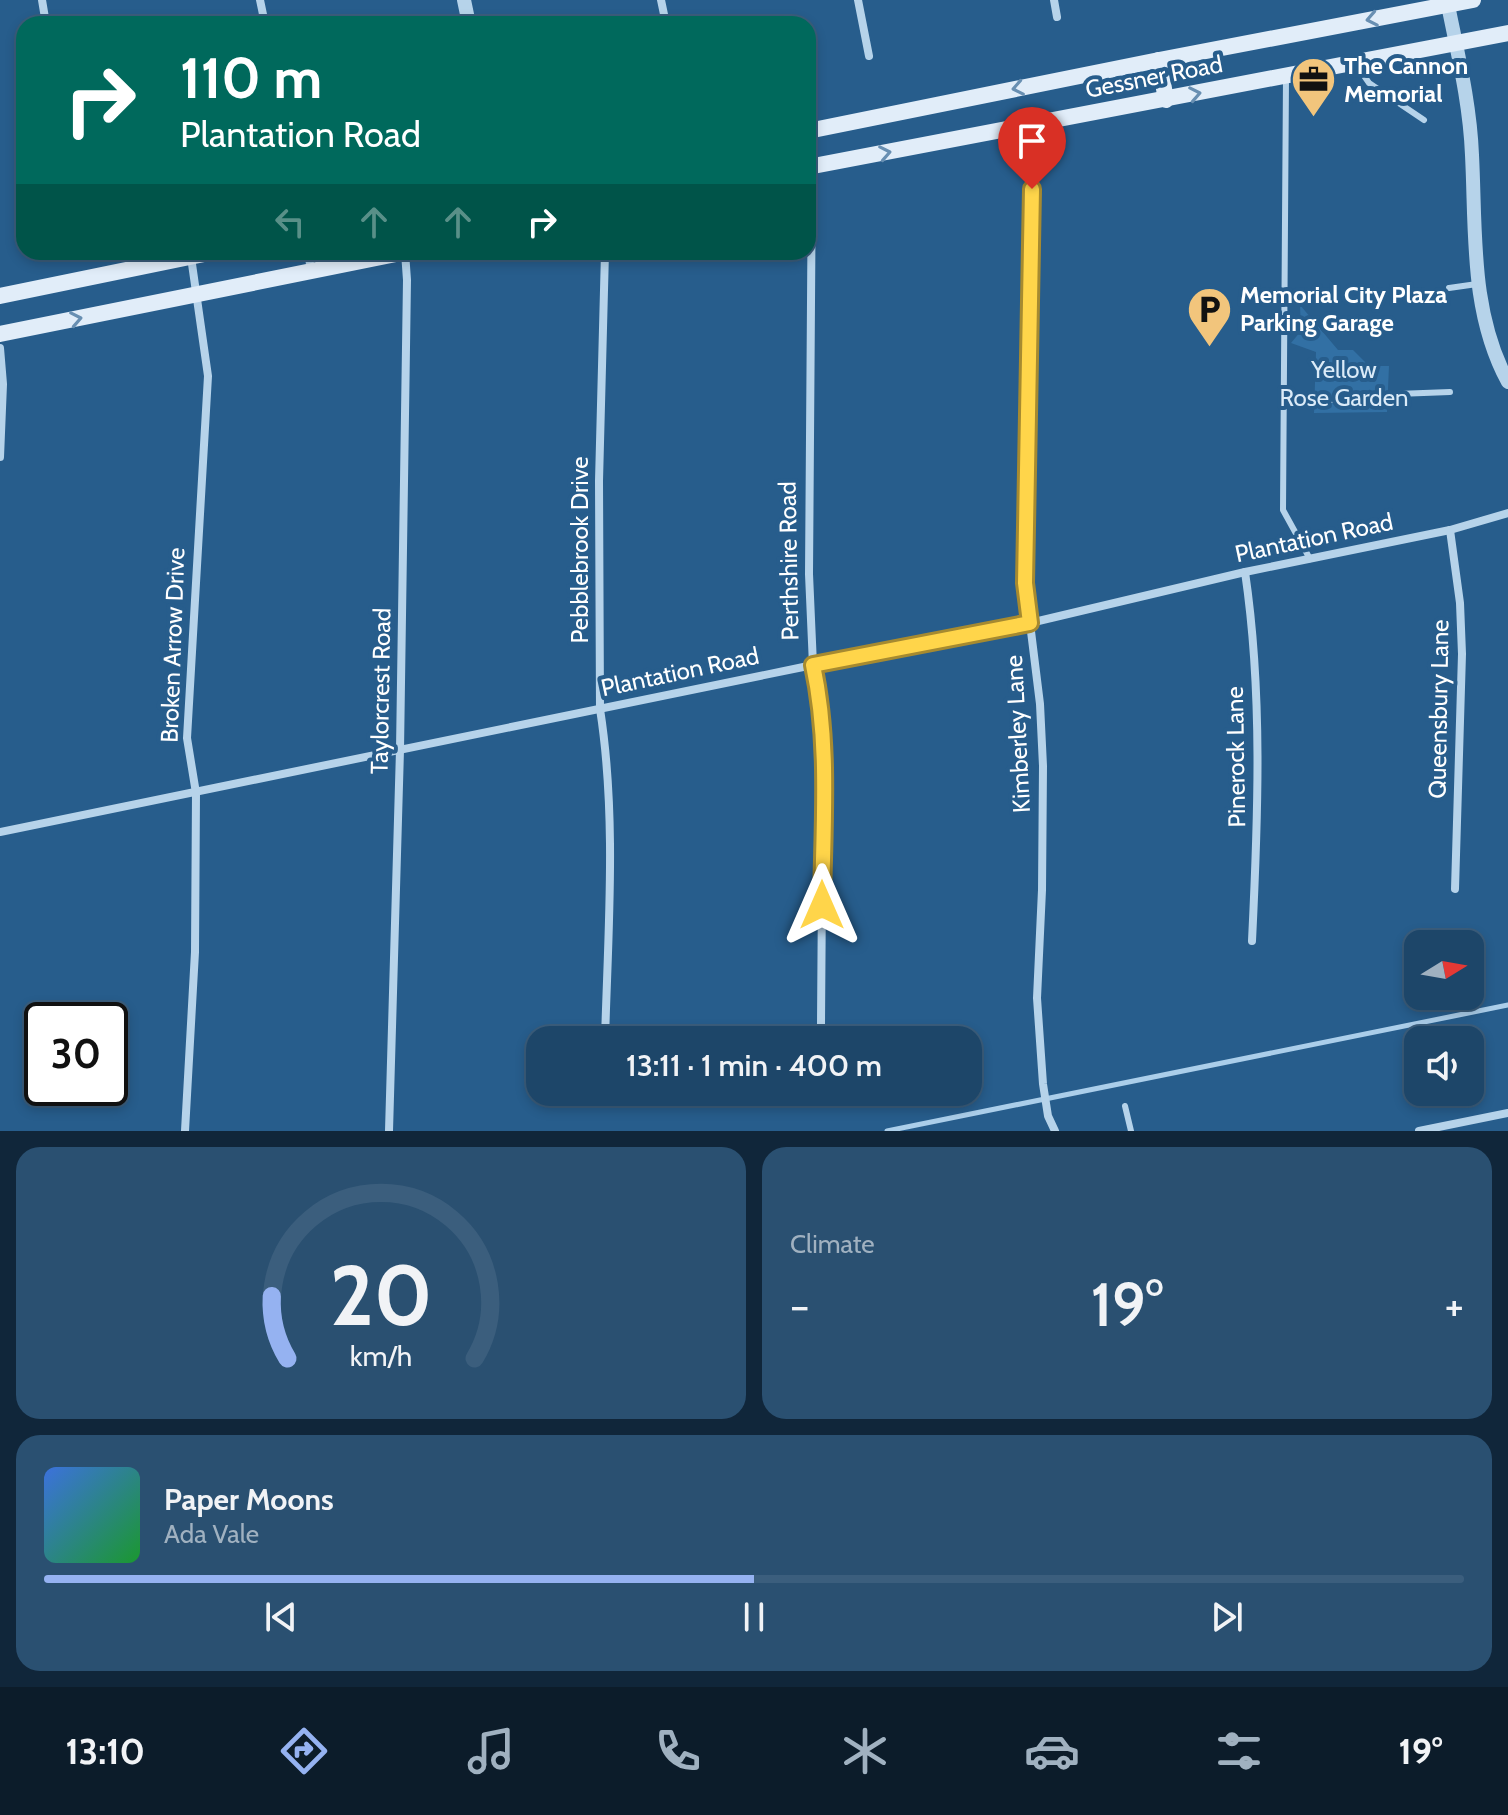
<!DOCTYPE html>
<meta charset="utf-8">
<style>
body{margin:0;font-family:Cabin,sans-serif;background:#2a5071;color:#f1f3f6;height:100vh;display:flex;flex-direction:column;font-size:30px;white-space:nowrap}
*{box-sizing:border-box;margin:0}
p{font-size:26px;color:#a0b1c0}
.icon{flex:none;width:44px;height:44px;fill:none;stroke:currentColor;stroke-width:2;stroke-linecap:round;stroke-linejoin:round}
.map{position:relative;height:1131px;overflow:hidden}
.side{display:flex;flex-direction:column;gap:16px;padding:16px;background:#10263a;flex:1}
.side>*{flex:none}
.top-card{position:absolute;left:16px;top:16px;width:800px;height:244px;border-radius:24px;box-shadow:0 4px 12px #0003,0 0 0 2px #3b5e7d;background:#00695c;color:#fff;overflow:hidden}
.needle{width:52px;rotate:79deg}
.buttons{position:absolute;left:1404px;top:930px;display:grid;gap:16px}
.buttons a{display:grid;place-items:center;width:80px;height:80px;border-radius:16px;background:#1d4669;box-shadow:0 4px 12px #0003,0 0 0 2px #3b5e7d;font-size:40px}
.speed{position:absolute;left:24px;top:1002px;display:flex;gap:16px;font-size:40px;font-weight:700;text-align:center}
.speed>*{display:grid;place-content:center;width:104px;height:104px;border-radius:50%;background:#1d4669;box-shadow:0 4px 12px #0003,0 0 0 2px #3b5e7d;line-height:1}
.speed .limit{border:4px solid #111;border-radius:12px;background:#fff;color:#111}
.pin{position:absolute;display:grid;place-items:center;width:68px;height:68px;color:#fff;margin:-82px -34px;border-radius:50% 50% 50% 0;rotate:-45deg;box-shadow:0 0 8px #0007}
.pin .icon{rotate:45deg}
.me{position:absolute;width:88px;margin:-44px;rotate:0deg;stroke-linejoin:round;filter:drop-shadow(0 0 6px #0008)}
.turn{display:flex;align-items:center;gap:28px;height:168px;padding:0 32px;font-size:36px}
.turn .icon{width:104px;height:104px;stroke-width:2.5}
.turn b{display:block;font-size:56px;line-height:68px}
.lanes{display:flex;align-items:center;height:76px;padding:0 32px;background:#0003;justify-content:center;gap:40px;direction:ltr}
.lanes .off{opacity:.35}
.big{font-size:60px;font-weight:600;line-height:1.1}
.side .tile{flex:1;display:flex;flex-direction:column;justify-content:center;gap:12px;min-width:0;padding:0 28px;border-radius:24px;background:#2a5071}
.side .dial{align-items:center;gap:0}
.dial svg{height:208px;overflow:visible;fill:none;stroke:#3b5e7d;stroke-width:7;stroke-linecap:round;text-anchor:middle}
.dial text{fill:#f1f3f6;stroke:none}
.song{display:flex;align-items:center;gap:24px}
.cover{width:96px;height:96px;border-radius:12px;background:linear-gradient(135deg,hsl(220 70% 55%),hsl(130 70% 35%))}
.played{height:8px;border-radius:4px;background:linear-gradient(90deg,#95b2f1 50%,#3b5e7d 50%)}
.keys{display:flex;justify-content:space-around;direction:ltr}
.heat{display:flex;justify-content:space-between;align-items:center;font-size:44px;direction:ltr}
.side .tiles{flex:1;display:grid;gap:16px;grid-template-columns:1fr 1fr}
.tile:last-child{grid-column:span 2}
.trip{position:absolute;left:526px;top:1026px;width:456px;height:80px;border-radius:24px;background:#1d4669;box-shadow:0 4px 12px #0003,0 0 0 2px #3b5e7d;font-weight:600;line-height:80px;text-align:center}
.dock{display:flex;height:128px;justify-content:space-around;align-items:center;background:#0c1c2a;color:#a0b1c0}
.dock .icon{width:56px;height:56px}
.dock .active{color:#95b2f1}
.dock b{font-size:36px;color:#f1f3f6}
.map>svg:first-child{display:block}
</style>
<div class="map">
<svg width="1508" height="1131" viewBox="0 0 1508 1131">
<rect width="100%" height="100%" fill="#275d8c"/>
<path fill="#3270a4" d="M1300,305L1338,350H1353L1369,366H1389L1387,412L1314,413L1316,352L1291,343L1301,331Z"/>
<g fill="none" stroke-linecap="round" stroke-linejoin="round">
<path stroke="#abceea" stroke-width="5" d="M887,1131L1508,1005"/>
<g stroke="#b6d3ea" stroke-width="6">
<path d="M1356,64L1369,83L1424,120"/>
<path d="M1286,78L1283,510L1310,559"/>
<path d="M1449,288L1477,284"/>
<path d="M1397,394L1450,392"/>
<path d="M1284,404L1388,395"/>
<path d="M1125,1106L1131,1131"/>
</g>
<g stroke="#b6d3ea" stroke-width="8">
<path d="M42,0L46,24"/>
<path d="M260,0L265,24"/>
<path d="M661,0L666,24"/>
<path d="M858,0L869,56"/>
<path d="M1054,0L1057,17"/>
<path d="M808,144L812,166L809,574L813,665L817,686L823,756L821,1024"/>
<path d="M1032,189L1025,583L1040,704L1043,766L1042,890L1037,998L1043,1084L1048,1116L1055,1131"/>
<path d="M308,252L311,270"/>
<path d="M605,252L599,481L600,709C617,818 608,931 605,1040"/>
<path d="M0,348L3,384L0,457"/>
<path d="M1450,530L1460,603L1462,654L1455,889"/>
<path d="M1245,572C1263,694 1258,818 1252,941"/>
<path d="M0,832L813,665L1030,623L1245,572L1450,530L1508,513"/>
<path d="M185,1131L195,952L196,793L187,738L208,376L191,257"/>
<path d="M389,1131L400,750L407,280L405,252"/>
<path d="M1419,1131L1508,1113"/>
</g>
<g stroke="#b6d3ea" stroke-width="14">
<path d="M464,0L469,24"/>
<path d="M1448,5C1458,55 1470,104 1472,155C1476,232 1470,312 1508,382"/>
</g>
<g stroke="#e1edf9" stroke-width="16">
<path d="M1159,60L1166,100"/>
<path d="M808,131L1159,60L1473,0"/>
<path d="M808,167L1508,33"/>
<path d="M0,296L214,252"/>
<path d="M0,334L406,252"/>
</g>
</g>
<defs><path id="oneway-chevron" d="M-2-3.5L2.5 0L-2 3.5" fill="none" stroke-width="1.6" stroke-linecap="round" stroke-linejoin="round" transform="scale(2)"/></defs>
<g stroke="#688fb2">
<use href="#oneway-chevron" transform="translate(1372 19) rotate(169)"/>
<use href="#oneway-chevron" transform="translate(1018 88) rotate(169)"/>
<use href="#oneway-chevron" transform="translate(1195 94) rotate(-11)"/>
<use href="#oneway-chevron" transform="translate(885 153) rotate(-11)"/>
<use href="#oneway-chevron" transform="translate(76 319) rotate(-11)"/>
</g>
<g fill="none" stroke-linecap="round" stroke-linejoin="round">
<defs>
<path id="route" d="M822,905C823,825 830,743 813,665L1030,623L1025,583L1032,189"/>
</defs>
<use href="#route" stroke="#a68a30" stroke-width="20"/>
<use href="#route" stroke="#ffd54a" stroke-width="14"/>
</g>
<defs>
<symbol id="office-pin" viewBox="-11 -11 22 30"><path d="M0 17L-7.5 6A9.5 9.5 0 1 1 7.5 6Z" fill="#f2c57c" stroke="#275d8c"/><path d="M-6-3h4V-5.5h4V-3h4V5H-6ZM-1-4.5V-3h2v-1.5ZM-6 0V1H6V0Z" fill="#111"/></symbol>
<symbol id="parking-pin" viewBox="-11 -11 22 30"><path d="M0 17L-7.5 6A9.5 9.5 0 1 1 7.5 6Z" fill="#f2c57c" stroke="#275d8c"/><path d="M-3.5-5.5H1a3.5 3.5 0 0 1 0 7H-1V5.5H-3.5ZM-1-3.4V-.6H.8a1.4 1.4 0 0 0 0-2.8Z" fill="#111"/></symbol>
</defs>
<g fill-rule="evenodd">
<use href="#office-pin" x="1288" y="54" width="51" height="69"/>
<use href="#parking-pin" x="1184" y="284" width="51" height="69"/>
</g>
<g text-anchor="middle" stroke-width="8" stroke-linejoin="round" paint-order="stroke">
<g font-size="24" font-weight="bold" fill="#fff" stroke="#275d8c" text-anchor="start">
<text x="1344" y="74">The Cannon<tspan x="1344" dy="28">Memorial</tspan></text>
<text x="1240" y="303">Memorial City Plaza<tspan x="1240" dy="28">Parking Garage</tspan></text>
</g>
<g font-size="24" fill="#fff" stroke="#275d8c">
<text transform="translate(1154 77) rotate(-11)" y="8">Gessner Road</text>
<text transform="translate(1314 538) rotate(-12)" y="8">Plantation Road</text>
<text transform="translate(580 550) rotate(-90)" y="8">Pebblebrook Drive</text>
<text transform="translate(789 561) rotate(-91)" y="8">Perthshire Road</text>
<text transform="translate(173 645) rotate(-88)" y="8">Broken Arrow Drive</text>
<text transform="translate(680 672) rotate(-12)" y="8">Plantation Road</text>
<text transform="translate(381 691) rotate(-89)" y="8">Taylorcrest Road</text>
<text transform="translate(1439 709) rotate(-89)" y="8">Queensbury Lane</text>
<text transform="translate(1018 734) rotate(-93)" y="8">Kimberley Lane</text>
<text transform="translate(1236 757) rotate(-91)" y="8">Pinerock Lane</text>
</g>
<g font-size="24" fill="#dbebf8" stroke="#275d8c">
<text x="1344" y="378">Yellow<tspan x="1344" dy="28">Rose Garden</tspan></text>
</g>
</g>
</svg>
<div class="buttons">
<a><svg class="needle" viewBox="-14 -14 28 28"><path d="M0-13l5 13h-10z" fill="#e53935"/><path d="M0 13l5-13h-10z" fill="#a0b1c0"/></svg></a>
<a><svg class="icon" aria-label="sound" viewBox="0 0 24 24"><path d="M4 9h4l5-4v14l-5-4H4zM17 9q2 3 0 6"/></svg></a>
</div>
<div class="speed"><div class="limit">30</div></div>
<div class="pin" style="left:1032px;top:189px;background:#d93025"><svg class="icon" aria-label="arrive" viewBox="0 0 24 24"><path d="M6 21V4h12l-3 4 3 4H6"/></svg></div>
<svg class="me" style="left:822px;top:905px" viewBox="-20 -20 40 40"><path d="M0-17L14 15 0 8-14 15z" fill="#ffd54a" stroke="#fff" stroke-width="4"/></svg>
<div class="trip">13:11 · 1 min · 400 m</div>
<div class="top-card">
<div class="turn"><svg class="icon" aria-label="right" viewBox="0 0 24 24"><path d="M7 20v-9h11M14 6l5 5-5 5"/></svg><div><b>110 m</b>Plantation Road</div></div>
<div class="lanes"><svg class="icon off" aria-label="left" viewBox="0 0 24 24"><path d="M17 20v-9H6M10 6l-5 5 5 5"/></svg><svg class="icon off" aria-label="ahead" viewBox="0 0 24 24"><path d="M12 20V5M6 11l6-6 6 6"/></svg><svg class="icon off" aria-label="ahead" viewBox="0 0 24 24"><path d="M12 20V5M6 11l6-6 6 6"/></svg><svg class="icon" aria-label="right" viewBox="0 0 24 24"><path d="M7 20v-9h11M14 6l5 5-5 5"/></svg></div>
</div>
</div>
<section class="side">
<div class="tiles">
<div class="tile dial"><svg viewBox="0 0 100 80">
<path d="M14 69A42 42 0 1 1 86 69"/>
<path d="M14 69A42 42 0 0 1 8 45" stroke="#95b2f1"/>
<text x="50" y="56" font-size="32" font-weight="700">20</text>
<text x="50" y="72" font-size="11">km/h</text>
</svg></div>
<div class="tile"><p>Climate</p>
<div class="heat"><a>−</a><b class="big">19°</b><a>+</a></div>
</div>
<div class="tile">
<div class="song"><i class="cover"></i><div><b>Paper Moons</b><p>Ada Vale</p></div></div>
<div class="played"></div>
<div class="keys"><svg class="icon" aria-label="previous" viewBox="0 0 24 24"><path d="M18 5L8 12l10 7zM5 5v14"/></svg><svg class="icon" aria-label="pause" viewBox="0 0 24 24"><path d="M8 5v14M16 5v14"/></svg><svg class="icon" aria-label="next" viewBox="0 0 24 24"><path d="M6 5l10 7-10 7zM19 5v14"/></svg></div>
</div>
</div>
</section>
<nav class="dock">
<b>13:10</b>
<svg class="icon active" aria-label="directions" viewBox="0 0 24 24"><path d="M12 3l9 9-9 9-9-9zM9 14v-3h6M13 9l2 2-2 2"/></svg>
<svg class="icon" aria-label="music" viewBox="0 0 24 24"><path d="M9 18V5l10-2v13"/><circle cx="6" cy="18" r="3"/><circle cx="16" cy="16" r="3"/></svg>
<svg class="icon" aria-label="phone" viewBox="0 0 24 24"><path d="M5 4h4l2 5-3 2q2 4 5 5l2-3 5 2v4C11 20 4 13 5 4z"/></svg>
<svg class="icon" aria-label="climate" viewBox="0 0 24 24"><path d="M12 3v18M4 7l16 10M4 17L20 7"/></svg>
<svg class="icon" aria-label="car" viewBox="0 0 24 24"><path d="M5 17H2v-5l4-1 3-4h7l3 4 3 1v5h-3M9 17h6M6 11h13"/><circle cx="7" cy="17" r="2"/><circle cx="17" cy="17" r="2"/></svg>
<svg class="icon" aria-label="filters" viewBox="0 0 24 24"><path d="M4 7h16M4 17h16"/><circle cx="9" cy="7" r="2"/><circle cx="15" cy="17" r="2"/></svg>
<b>19°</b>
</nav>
